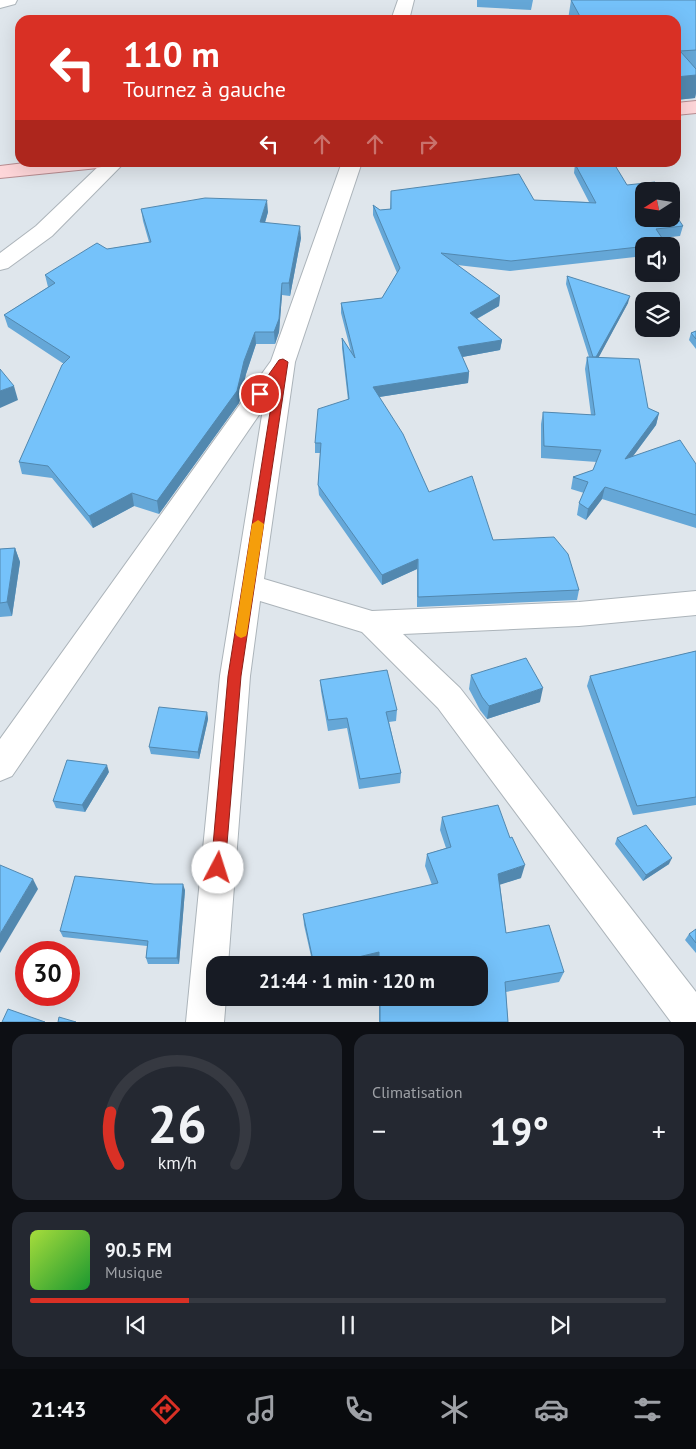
<!DOCTYPE html>
<html lang="fr">
<meta charset="utf-8">
<style>
body{margin:0;font-family:"PT Sans",sans-serif;background:#242831;color:#f1f3f6;height:100vh;display:flex;flex-direction:column;font-size:19px;white-space:nowrap}
*{box-sizing:border-box;margin:0}
p{font-size:16px;color:#9ea1a6}
.icon{flex:none;width:28px;height:28px;fill:none;stroke:currentColor;stroke-width:2;stroke-linecap:round;stroke-linejoin:round}
.map{position:relative;height:1022px;overflow:hidden}
.sheet{display:flex;flex-direction:column;gap:12px;padding:12px;background:#0d0f14;flex:1}
.sheet>*{flex:none}
.top-card{position:absolute;left:15px;top:15px;width:666px;height:152px;border-radius:15px;box-shadow:0 5px 20px #0002;background:#d93025;color:#fff;overflow:hidden}
.needle{width:32px;rotate:258deg}
.fabs{position:absolute;left:635px;top:182px;display:grid;gap:10px}
.fabs a{display:grid;place-items:center;width:45px;height:45px;border-radius:10px;background:#171b24;box-shadow:0 5px 20px #0002;font-size:25px}
.speed{position:absolute;left:15px;top:941px;display:flex;gap:10px;font-size:25px;font-weight:700;text-align:center}
.speed>*{display:grid;place-content:center;width:65px;height:65px;border-radius:50%;background:#171b24;box-shadow:0 5px 20px #0002;line-height:1}
.speed .limit{border:8px solid #d22;background:#fff;color:#111}
.pin{position:absolute;display:grid;place-items:center;width:42px;height:42px;color:#fff;margin:-21px;border:2px solid #fff;border-radius:50%;box-shadow:0 1px 5px #0007}
.me{position:absolute;width:55px;margin:-28px;rotate:5deg;stroke-linejoin:round;filter:drop-shadow(0 0 4px #0008)}
.turn{display:flex;align-items:center;gap:18px;height:105px;padding:0 25px;font-size:22px}
.turn .icon{width:65px;height:65px;stroke-width:2.5}
.turn b{display:block;font-size:35px;line-height:42px}
.lanes{display:flex;align-items:center;height:48px;padding:0 25px;background:#0003;justify-content:center;gap:25px;direction:ltr}
.lanes .off{opacity:.35}
.big{font-size:38px;font-weight:700;line-height:1.1}
.sheet .tile{flex:1;display:flex;flex-direction:column;justify-content:center;gap:8px;min-width:0;padding:0 18px;border-radius:15px;background:#242831}
.sheet .dial{align-items:center;gap:0}
.dial svg{height:130px;overflow:visible;fill:none;stroke:#363941;stroke-width:7;stroke-linecap:round;text-anchor:middle}
.dial text{fill:#f1f3f6;stroke:none}
.song{display:flex;align-items:center;gap:15px}
.cover{width:60px;height:60px;border-radius:8px;background:linear-gradient(135deg,hsl(80 70% 55%),hsl(130 70% 35%))}
.played{height:5px;border-radius:2px;background:linear-gradient(90deg,#d93025 25%,#363941 25%)}
.keys{display:flex;justify-content:space-around;direction:ltr}
.heat{display:flex;justify-content:space-between;align-items:center;font-size:28px;direction:ltr}
.sheet .tiles{flex:1;display:grid;gap:12px;grid-template-columns:1fr 1fr}
.tile:last-child{grid-column:span 2}
.trip{position:absolute;left:206px;top:956px;width:282px;height:50px;border-radius:15px;background:#171b24;box-shadow:0 5px 20px #0002;font-weight:700;line-height:50px;text-align:center}
.dock{display:flex;height:80px;justify-content:space-around;align-items:center;background:#090b0e;color:#9ea1a6}
.dock .icon{width:35px;height:35px}
.dock .selected{color:#d93025}
.dock b{font-size:22px;color:#f1f3f6}
.map>svg:first-child{display:block}
</style>
<div class="map">
<svg width="696" height="1022" viewBox="0 0 696 1022">
<rect width="100%" height="100%" fill="#dfe6ec"/>
<g fill="none" stroke-linecap="round" stroke-linejoin="round">
<defs>
<g id="street">
<path d="M0,0H17L15,4L0,8Z"/>
<path d="M398,0H414L409,20H391Z"/>
<path d="M103,162H125L52,236L8,268L0,270V253L36,226Z"/>
<path d="M342,162H362L295,362L264,579L372,611L579,602L696,591V615L579,626L403,634L460,688L696,992V1022H671L438,708L362,632L260,601L250,676L228,965H215V998H226L224,1022H186L220,676L263,409L12,776L0,781V739L271,361Z"/>
</g>
<g id="primary">
<path d="M696,101V113L676,115V103Z"/>
<path d="M33,162H108L105,166L98,168L0,178V166Z"/>
</g>
</defs>
<use href="#street" stroke="#acb4ba" stroke-width="2"/>
<use href="#primary" stroke="#b88d91" stroke-width="2"/>
<use href="#street" fill="#fff" fill-rule="evenodd"/>
<use href="#primary" fill="#fed6d9" fill-rule="evenodd"/>
</g>
<g fill="#65a7d7">
<path d="M477,0H533L531,10L477,7Z"/>
<path d="M571,0H696V93L695,98L676,100V20H568Z"/>
<path d="M575,164L627,185L683,226L680,236L662,238L666,244L665,246H644V256L510,271L457,265L500,296L499,306L477,319L502,340L500,350L462,357L469,372L468,383L379,397L429,492L493,540L579,590L577,600L417,607V569L382,585L319,495L318,485L320,453H315V443L348,400L342,348V338L351,352L341,313V303L382,298L397,273L373,215V205L380,210L390,209L391,191L534,200L589,202L574,173Z"/>
<path d="M141,209L268,212L265,223L301,238L290,296L282,295L279,332L275,344H256L246,374L239,403L159,514L134,506L93,528L52,478L22,474L19,462L64,364L8,327L4,315L48,287L45,275L107,249L149,242L143,221Z"/>
<path d="M567,276L628,303L598,358L648,408L659,413L656,425L633,456L696,464V528L602,499L586,520L577,515L579,503L584,493L571,489L573,477L593,470L597,462L541,458V424L543,412L591,415L585,369L587,357H589L566,284Z"/>
<path d="M696,331V349L689,340L691,333Z"/>
<path d="M15,548L20,562L12,616L0,617V549Z"/>
<path d="M696,651V805L633,815L587,686L590,676Z"/>
<path d="M471,675L540,702L487,719L480,710L469,689Z"/>
<path d="M320,680L397,710L396,721L389,722L401,773L400,783L359,789L347,728L328,731L321,691Z"/>
<path d="M207,712L208,719L199,759L151,754L149,747Z"/>
<path d="M109,772L85,812L56,808L53,801Z"/>
<path d="M442,817L521,878L500,884L506,933L564,972L559,982L506,992L508,1022H379V998H480V965H378V963L371,965H313L304,925L303,914L432,885L425,866L427,854L446,848L440,830Z"/>
<path d="M617,838L669,864L643,881L615,844Z"/>
<path d="M154,884L185,890L179,964H148L146,958L147,946L63,937L60,931Z"/>
<path d="M696,929V953L685,940L689,934Z"/>
</g>
<g fill="#5288af">
<path d="M696,75V93L695,98L676,100V77Z"/>
<path d="M267,200L268,212L261,235L260,222Z"/>
<path d="M300,226L301,238L290,296L289,283Z"/>
<path d="M282,283V295L279,332L275,344L274,332Z"/>
<path d="M500,296L499,306L469,323L470,313Z"/>
<path d="M630,296L628,303L593,368L594,360Z"/>
<path d="M255,332L256,344L246,374L239,403L159,514L157,501L244,361Z"/>
<path d="M502,340L500,350L457,358L458,347Z"/>
<path d="M469,372L468,383L373,398V387Z"/>
<path d="M14,386L18,400L0,408V391Z"/>
<path d="M659,413L656,425L622,471L625,459Z"/>
<path d="M605,487L602,499L586,520L588,509Z"/>
<path d="M132,493L134,506L93,528L89,516Z"/>
<path d="M15,548L20,562L12,616L7,602Z"/>
<path d="M418,559L417,569L382,585V575Z"/>
<path d="M543,688L540,702L487,719L489,706Z"/>
<path d="M207,712L208,719L199,759L198,752Z"/>
<path d="M107,765L109,772L85,812L82,805Z"/>
<path d="M672,858L669,864L643,881L646,875Z"/>
<path d="M525,865L521,878L496,886L498,874Z"/>
<path d="M33,879L38,889L0,953V934Z"/>
<path d="M183,884L185,890L179,964L177,958Z"/>
<path d="M379,952L378,963L371,965H325Z"/>
</g>
<g fill="#75c2fa" stroke="#5288af">
<path d="M571,0H696V50L680,51L696,69V75L676,77V20H582Z"/>
<path d="M585,162H613L627,185L655,182L661,191H644V219H671V208L683,226L656,229L666,244L511,261L441,253L500,296L470,313L502,340L458,347L469,372L373,387L403,434L429,492L472,476L493,540L554,537L568,554L579,590L418,597V559L382,575L318,485L321,443H315L318,409L349,399L342,338L355,358L341,303L382,298L400,268L373,205L380,210L391,209V191L519,174L534,200L596,203L575,164Z"/>
<path d="M205,198L267,200L260,222L300,226L289,283H282L279,319L274,332H255L244,361L237,391L157,501L132,493L89,516L48,466L19,462L62,365L70,357L4,315L55,283L45,275L97,243L107,249L151,242L141,209Z"/>
<path d="M567,276L630,296L596,357H593Z"/>
<path d="M696,331V339L691,333Z"/>
<path d="M587,357L639,359L648,408L659,413L625,459L680,440L696,464V515L605,487L588,509L579,503L588,482L573,477L593,470L601,450L544,446L543,412L595,415Z"/>
<path d="M0,369L14,386L0,391Z"/>
<path d="M15,548L7,602L0,603V549Z"/>
<path d="M696,651V797L637,806L590,676Z"/>
<path d="M526,658L543,688L489,706L482,697L471,675Z"/>
<path d="M387,670L397,710L386,712L401,773L360,779L347,718L328,720L320,680Z"/>
<path d="M159,707L207,712L198,752L149,747Z"/>
<path d="M67,760L107,765L82,805L53,801Z"/>
<path d="M498,805L510,838L512,837L525,865L498,874L506,933L549,925L564,972L505,982L508,1022H380V998H480V965H379V952L325,965H314L303,914L438,883L427,854L451,847L442,817Z"/>
<path d="M646,825L672,858L646,875L617,838Z"/>
<path d="M0,865L33,879L0,934Z"/>
<path d="M75,876L154,884H183L177,958H146L148,941L60,931Z"/>
<path d="M696,929V943L689,934Z"/>
<path d="M8,1009L45,1022H2Z"/>
<path d="M59,1017L76,1022H58Z"/>
</g>
<path fill="#d93025" stroke="#8d1f18" d="M283,359L288,362L241,676L225,868L223,873L218,875L213,873L211,868L228,676L275,381L264,397L260,398L255,394L279,360Z"/>
<path fill="#f59e0b" d="M258,520L264,524L247,633L246,636L241,638L237,636L235,633L252,524Z"/>
</svg>
<div class="fabs">
<a><svg class="needle" viewBox="-14 -14 28 28"><path d="M0-13l5 13h-10z" fill="#e53935"/><path d="M0 13l5-13h-10z" fill="#9ea1a6"/></svg></a>
<a><svg class="icon" aria-label="sound" viewBox="0 0 24 24"><path d="M4 9h4l5-4v14l-5-4H4zM17 9q2 3 0 6"/></svg></a>
<a><svg class="icon" aria-label="layers" viewBox="0 0 24 24"><path d="M12 4l9 5-9 5-9-5zM3 14l9 5 9-5"/></svg></a>
</div>
<div class="speed"><div class="limit">30</div></div>
<div class="pin" style="left:260px;top:394px;background:#d93025"><svg class="icon" aria-label="arrive" viewBox="0 0 24 24"><path d="M6 21V4h12l-3 4 3 4H6"/></svg></div>
<svg class="me" style="left:218px;top:868px" viewBox="-20 -20 40 40"><circle r="19" fill="#fff"/><path d="M0-13L10 11 0 6-10 11z" fill="#d93025"/></svg>
<div class="trip">21:44 · 1 min · 120 m</div>
<div class="top-card">
<div class="turn"><svg class="icon" aria-label="left" viewBox="0 0 24 24"><path d="M17 20v-9H6M10 6l-5 5 5 5"/></svg><div><b>110 m</b>Tournez à gauche</div></div>
<div class="lanes"><svg class="icon" aria-label="left" viewBox="0 0 24 24"><path d="M17 20v-9H6M10 6l-5 5 5 5"/></svg><svg class="icon off" aria-label="ahead" viewBox="0 0 24 24"><path d="M12 20V5M6 11l6-6 6 6"/></svg><svg class="icon off" aria-label="ahead" viewBox="0 0 24 24"><path d="M12 20V5M6 11l6-6 6 6"/></svg><svg class="icon off" aria-label="right" viewBox="0 0 24 24"><path d="M7 20v-9h11M14 6l5 5-5 5"/></svg></div>
</div>
</div>
<section class="sheet">
<div class="tiles">
<div class="tile dial"><svg viewBox="0 0 100 80">
<path d="M14 69A42 42 0 1 1 86 69"/>
<path d="M14 69A42 42 0 0 1 9 37" stroke="#d93025"/>
<text x="50" y="56" font-size="32" font-weight="700">26</text>
<text x="50" y="72" font-size="11">km/h</text>
</svg></div>
<div class="tile"><p>Climatisation</p>
<div class="heat"><a>−</a><b class="big">19°</b><a>+</a></div>
</div>
<div class="tile">
<div class="song"><i class="cover"></i><div><b>90.5 FM</b><p>Musique</p></div></div>
<div class="played"></div>
<div class="keys"><svg class="icon" aria-label="previous" viewBox="0 0 24 24"><path d="M18 5L8 12l10 7zM5 5v14"/></svg><svg class="icon" aria-label="pause" viewBox="0 0 24 24"><path d="M8 5v14M16 5v14"/></svg><svg class="icon" aria-label="next" viewBox="0 0 24 24"><path d="M6 5l10 7-10 7zM19 5v14"/></svg></div>
</div>
</div>
</section>
<nav class="dock">
<b>21:43</b>
<svg class="icon selected" aria-label="directions" viewBox="0 0 24 24"><path d="M12 3l9 9-9 9-9-9zM9 14v-3h6M13 9l2 2-2 2"/></svg>
<svg class="icon" aria-label="music" viewBox="0 0 24 24"><path d="M9 18V5l10-2v13"/><circle cx="6" cy="18" r="3"/><circle cx="16" cy="16" r="3"/></svg>
<svg class="icon" aria-label="phone" viewBox="0 0 24 24"><path d="M5 4h4l2 5-3 2q2 4 5 5l2-3 5 2v4C11 20 4 13 5 4z"/></svg>
<svg class="icon" aria-label="climate" viewBox="0 0 24 24"><path d="M12 3v18M4 7l16 10M4 17L20 7"/></svg>
<svg class="icon" aria-label="car" viewBox="0 0 24 24"><path d="M5 17H2v-5l4-1 3-4h7l3 4 3 1v5h-3M9 17h6M6 11h13"/><circle cx="7" cy="17" r="2"/><circle cx="17" cy="17" r="2"/></svg>
<svg class="icon" aria-label="filters" viewBox="0 0 24 24"><path d="M4 7h16M4 17h16"/><circle cx="9" cy="7" r="2"/><circle cx="15" cy="17" r="2"/></svg>
</nav>
